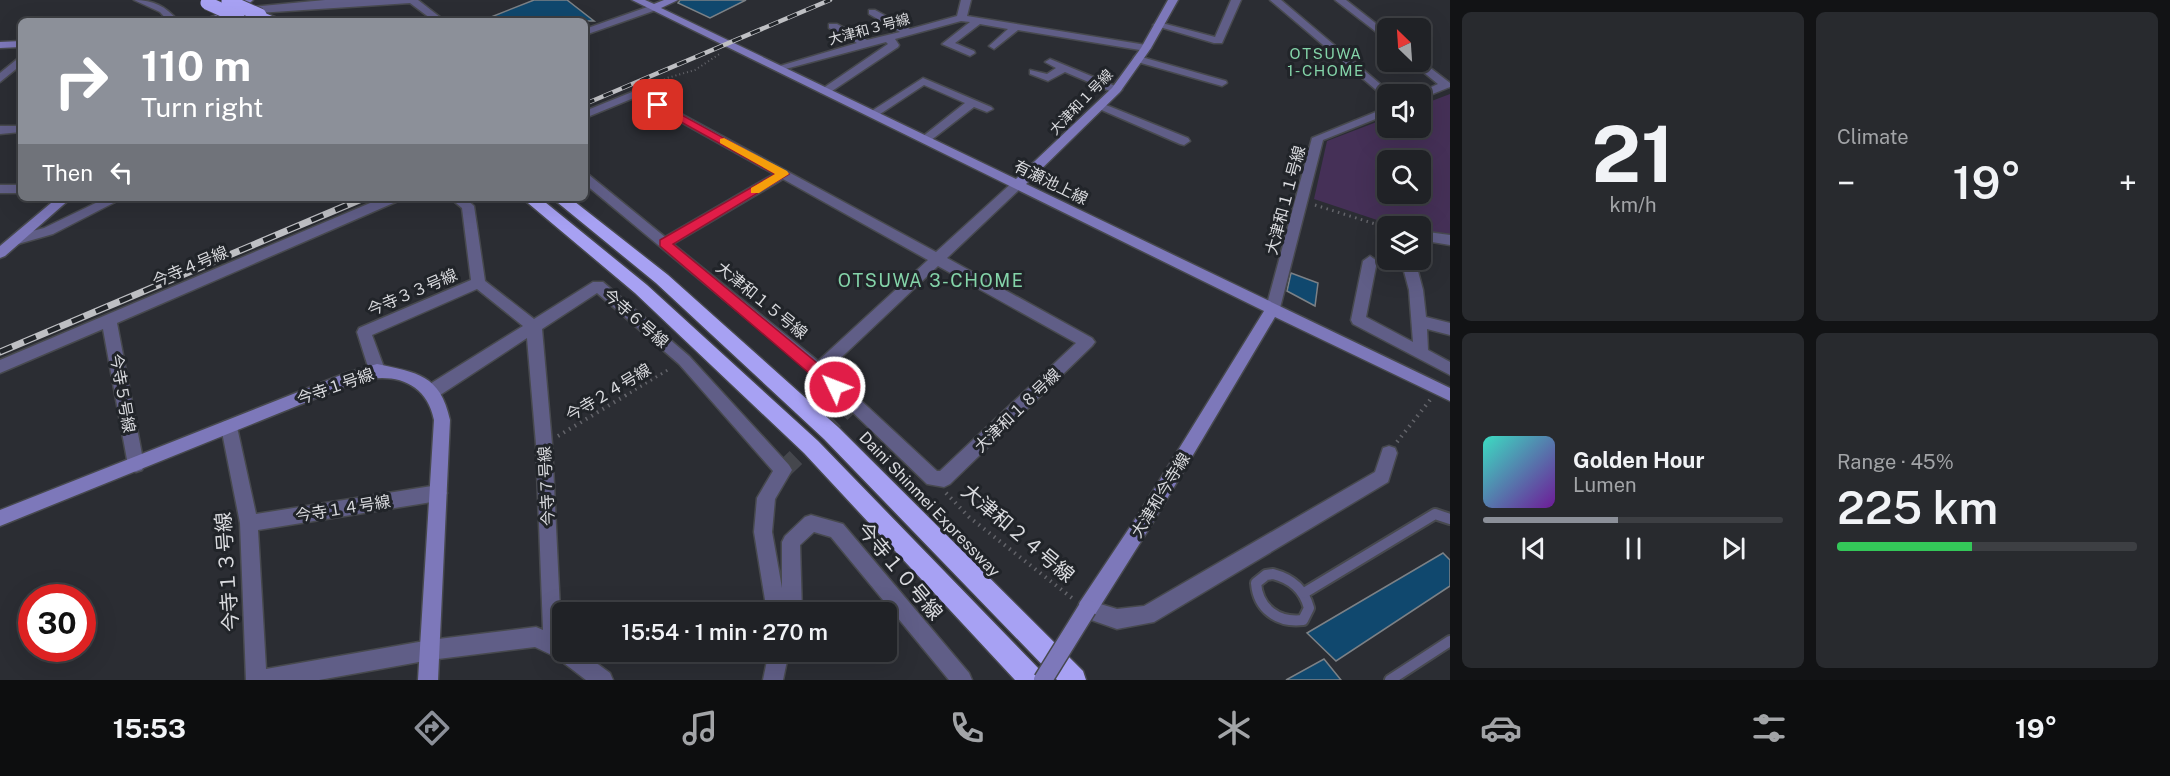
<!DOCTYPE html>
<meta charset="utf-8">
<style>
body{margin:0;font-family:"Public Sans","Noto Sans JP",sans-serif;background:#282a2e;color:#f1f3f6;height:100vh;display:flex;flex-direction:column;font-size:22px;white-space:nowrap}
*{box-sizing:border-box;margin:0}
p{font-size:20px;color:#a2a4a7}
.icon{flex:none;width:33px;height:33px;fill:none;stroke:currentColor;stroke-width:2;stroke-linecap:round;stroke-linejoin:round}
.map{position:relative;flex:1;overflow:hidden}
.details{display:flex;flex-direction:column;gap:12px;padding:12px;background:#121315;width:720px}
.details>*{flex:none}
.top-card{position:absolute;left:18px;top:18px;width:570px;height:183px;border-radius:9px;box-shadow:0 6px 24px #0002,0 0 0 2px #3d3f43;background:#8c9099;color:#fff;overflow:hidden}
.needle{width:39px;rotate:335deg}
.fabs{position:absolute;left:1377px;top:18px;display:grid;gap:12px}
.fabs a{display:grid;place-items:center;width:54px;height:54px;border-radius:9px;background:#202226;box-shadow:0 6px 24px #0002,0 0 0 2px #3d3f43;font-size:30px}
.speed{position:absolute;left:18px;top:584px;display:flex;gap:12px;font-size:30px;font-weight:700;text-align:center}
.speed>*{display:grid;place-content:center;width:78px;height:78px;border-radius:50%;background:#202226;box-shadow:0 6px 24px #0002,0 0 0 2px #3d3f43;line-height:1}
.speed .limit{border:9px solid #d22;background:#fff;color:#111}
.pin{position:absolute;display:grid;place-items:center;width:51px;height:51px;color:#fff;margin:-26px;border-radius:12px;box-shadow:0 3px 9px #0006}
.me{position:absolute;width:66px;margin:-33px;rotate:313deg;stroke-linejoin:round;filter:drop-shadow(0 0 4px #0008)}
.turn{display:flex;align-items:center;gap:21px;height:126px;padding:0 24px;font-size:27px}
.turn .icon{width:78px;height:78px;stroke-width:2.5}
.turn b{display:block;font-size:42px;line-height:51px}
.then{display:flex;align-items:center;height:57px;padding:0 24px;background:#0003;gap:12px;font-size:22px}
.big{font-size:45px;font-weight:600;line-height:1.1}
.details .widget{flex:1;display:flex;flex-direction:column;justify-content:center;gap:9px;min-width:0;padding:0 21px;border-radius:9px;background:#282a2e}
.details .dial{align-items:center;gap:0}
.dial b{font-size:78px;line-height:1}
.song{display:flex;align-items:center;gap:18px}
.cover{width:72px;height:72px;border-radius:9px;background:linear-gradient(135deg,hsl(170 70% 55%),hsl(280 70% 35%))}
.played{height:6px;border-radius:3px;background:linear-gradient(90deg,#8c9099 45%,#3d3f43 45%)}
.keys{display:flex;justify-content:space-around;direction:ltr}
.heat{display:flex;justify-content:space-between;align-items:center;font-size:33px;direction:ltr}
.charge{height:9px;border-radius:4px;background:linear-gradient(90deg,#34c759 45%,#3d3f43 0)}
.details .tiles{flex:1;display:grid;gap:12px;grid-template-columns:repeat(2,1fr)}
.trip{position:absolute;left:552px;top:602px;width:345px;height:60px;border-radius:9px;background:#202226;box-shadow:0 6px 24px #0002,0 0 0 2px #3d3f43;font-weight:600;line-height:60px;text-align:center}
.menu{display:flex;height:96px;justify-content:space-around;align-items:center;background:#0d0e0f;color:#a2a4a7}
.menu .icon{width:42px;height:42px}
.menu .current{color:#8c9099}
.menu b{font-size:27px;color:#f1f3f6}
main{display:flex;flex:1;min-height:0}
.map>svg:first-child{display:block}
</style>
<main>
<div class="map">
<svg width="1450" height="680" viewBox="0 0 1450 680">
<rect width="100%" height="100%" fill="#2b2d33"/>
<path fill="#453057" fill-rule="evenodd" d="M1450,94V236L1421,230L1420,226L1392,225L1314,199L1327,141L1387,118L1388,128H1420L1421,105ZM1388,160H1420V194H1388Z"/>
<g fill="#10486e" stroke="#7c8186" stroke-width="1.5">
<path d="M534,0H567L594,21H481Z"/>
<path d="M680,0H746L710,18L678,3Z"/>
<path d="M1291,273L1318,283L1315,306L1287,291Z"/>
<path d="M1443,553L1450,560V586L1336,661L1307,633Z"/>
<path d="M1324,659L1341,680H1286Z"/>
</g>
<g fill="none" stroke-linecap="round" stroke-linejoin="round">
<path stroke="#45474d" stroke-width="18" stroke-dasharray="18 9" stroke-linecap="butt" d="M783,470L852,403"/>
<defs>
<g id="lane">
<path d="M1273,574C1292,579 1304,589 1309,608L1303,620C1278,623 1258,609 1256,583L1266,575Z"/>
<path d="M1304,593L1435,514L1450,519"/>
<path d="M1390,680L1450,641"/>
</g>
<g id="street">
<path d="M134,0C153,0 166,6 178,21H168L160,12Z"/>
<path d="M325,0H418L445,21H434L410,3L242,14L237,11L242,8Z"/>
<path d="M961,0H971L967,16L1146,45L1151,48L1146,51L1018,30L994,49L989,46L1008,29L980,24L955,43L974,51L975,53L970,56L942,44L970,22L961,21L895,39L899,45L898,47L829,93H821L819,91L888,44L886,42L778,71L773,68L857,43L829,28V24H837L867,40L900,32L869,14V10H875L910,29L957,16Z"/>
<path d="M1231,0H1241L1222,43H1214L1153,25L1158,22L1215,37Z"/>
<path d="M1270,0H1281L1392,94H1388V100Z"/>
<path d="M1335,0H1346L1388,33V41Z"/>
<path d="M653,5L658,8L656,10L585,35V29Z"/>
<path d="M21,56V65L0,82V73Z"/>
<path d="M1138,56L1226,81L1227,83L1222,86L1134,61V57Z"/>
<path d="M1050,59L1120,88L1122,90L1116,93L1112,92L1065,72L1048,81L1030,74V70L1047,74L1056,68L1045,62Z"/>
<path d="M1420,60L1450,83V87L1420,99V94H1416L1438,84L1411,62Z"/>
<path d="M923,78L991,107L993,109L987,112L974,107L926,144L920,140L922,137L965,103L924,85L877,116H869L867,114Z"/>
<path d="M637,90L936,252L1014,181H1022L1024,184L1022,187L947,258L1092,338L1095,342L1092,346L950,484L944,487L927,484L813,374L585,184V174L589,175L665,237L774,174L636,97L585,118V111ZM783,179L928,260L818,361L673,244ZM938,266L1076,343L940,471H937L828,370Z"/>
<path d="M1101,103L1188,138L1190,141L1184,145L1180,144L1097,108L1095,106Z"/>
<path d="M1388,107V114L1323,140L1280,308L1273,313L1268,312L1266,308L1312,138Z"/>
<path d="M0,126H21V132L0,134Z"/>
<rect x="0" y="185" width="21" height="8"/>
<path d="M106,198H123L53,234L18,244L11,239L13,236L44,228Z"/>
<path d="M382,198H399L398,201L117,323L144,465L142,470L136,472L130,470L128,465L103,329L0,373V360Z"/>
<path d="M450,198H465L474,206L485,281L534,319L593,282H603L689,356L789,465L792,470L775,499L772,532L782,588V542L785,536L805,517L811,515L843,524L969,673L972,680H949L831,537L814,532L800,545L802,612H767L754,532L757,498L773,471L679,364L597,293L542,329L552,444L562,651H580L610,673L613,680H586L556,657L535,647L430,660L319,680H246L240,523L221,427L223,422L229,420L235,422L237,427L256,514L438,485L444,488L447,493L444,498L438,501L258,530L266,669L430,640L536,627L543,630L536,444L527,338L437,397L431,398L425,397L423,392L425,387L523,326L477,289L372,335L385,370L382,374H372L369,370L357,332L359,328L471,280L462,208Z"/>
<path d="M1420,231L1450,235V245L1420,240Z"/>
<path d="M1370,256L1377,261L1366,317L1413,342L1409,290L1401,260H1415L1423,290L1426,317L1450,323V335L1427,329L1428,350L1450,362V375L1353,324L1351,320L1363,261Z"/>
<path d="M1389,446L1395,448L1397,453L1388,482L1154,622L1117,629L1080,616L1077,609L1080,602L1087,600L1117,609L1144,606L1375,472L1383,448Z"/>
<path d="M769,651H789L783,680H763Z"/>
</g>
<g id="secondary">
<path d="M242,0H253C239,14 222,21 202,21L228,10Z"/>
<path d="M632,0H645L654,4L664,0H678L661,8L1016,179L1112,88L1141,48L1168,0H1178L1151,48L1120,92L1026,184L1450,388V401L1275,317L1152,524L1094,616L1087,618L1080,616L1077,609L1080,602L1140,512L1264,311Z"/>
<path d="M21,41V47L0,48V42Z"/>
<path d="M57,198H71L5,256L0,258V246Z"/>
<path d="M377,364C417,373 440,374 450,420L438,680H418L434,420C426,380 391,372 356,382L0,526V510L346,373Z"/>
</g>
<g id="highway">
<path d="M260,11L277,18L279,21H263L256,18V12Z"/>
<path d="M522,198H540L647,285L818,441L1041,671L1044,680H1015L804,453L635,293Z"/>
<path d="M552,198H570L668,275L838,427L1083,671L1086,680H1057L824,439L656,283Z"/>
</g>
</defs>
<use href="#lane" stroke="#47494e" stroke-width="14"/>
<use href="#street" stroke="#47494e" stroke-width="3"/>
<use href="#secondary" stroke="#47494e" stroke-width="3"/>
<use href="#highway" stroke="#47494e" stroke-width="3"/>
<path stroke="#63646a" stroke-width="2" stroke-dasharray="1 3" stroke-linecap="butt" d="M650,87L667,78L695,70L721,53"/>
<g stroke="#63646a" stroke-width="3" stroke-dasharray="1.5 4.5" stroke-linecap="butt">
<path d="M1315,205L1388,228"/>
<path d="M625,396L671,368"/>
</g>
<g stroke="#63646a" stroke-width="4" stroke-dasharray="1.5 5" stroke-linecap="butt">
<path d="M558,436L628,394"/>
<path d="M1397,442L1430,400"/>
<path d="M946,493L969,517L1072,598"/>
</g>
<use href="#lane" stroke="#605e87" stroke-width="10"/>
<use href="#street" fill="#605e87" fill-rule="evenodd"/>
<use href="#secondary" fill="#7d78ba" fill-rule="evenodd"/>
<use href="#highway" fill="#a7a1f3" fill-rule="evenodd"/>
<defs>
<path id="rail-far1" d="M585,104L830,0"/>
<path id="rail" d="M0,352L364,198"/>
</defs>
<use href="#rail-far1" stroke="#bebfc3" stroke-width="4.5"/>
<use href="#rail" stroke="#bebfc3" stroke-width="7"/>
<use href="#rail-far1" stroke="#212429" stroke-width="3" stroke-dasharray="10" stroke-linecap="butt"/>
<use href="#rail" stroke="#212429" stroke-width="4.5" stroke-dasharray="13" stroke-linecap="butt"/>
<defs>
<path id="secondary-bridge" d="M1043,680L1087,609"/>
<g id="highway-bridge">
<path d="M228,1L260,15"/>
<path d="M207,3L238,17"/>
</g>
</defs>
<use href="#secondary-bridge" stroke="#47494e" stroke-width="21" stroke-linecap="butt"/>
<use href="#highway-bridge" stroke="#47494e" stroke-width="15" stroke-linecap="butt"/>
<use href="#secondary-bridge" stroke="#7d78ba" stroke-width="18"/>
<use href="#highway-bridge" stroke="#a7a1f3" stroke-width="13"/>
</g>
<path fill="#e11d48" stroke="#92132f" stroke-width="1.5" d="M658,102L789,174L673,244L840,382L843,387L840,391H830L660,246V240L775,174L654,107V103Z"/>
<path fill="#f59e0b" d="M724,138L787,171L789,174L759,193H751V188L775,174L720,143V139Z"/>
<g text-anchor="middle" stroke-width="6" stroke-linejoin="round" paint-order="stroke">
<g font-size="14" fill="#d9dade" stroke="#212429">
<text transform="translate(869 29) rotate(-15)" y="5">大津和３号線</text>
<text transform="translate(1081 102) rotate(-46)" y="5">大津和１号線</text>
</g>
<g font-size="15" letter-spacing="1.5" fill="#84d4a9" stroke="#212429">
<text x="1326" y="59">OTSUWA<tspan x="1326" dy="17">1-CHOME</tspan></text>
</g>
<g font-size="16" fill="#d9dade" stroke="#212429">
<text transform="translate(1051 182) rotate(26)" y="6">有瀬池上線</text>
<text transform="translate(1285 200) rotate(-75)" y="6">大津和１１号線</text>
<text transform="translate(190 266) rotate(-23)" y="6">今寺４号線</text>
<text transform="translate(412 292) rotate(-23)" y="6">今寺３３号線</text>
<text transform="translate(762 300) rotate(39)" y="6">大津和１５号線</text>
<text transform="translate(636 318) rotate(41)" y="6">今寺６号線</text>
<text transform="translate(335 386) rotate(-19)" y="6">今寺１号線</text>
<text transform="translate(608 392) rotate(-31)" y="6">今寺２４号線</text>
<text transform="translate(123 393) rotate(80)" y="6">今寺５号線</text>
<text transform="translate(1017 410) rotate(-44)" y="6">大津和１８号線</text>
<text transform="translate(546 486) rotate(-93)" y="6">今寺７号線</text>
<text transform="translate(1160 495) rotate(-58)" y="6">大津和今寺線</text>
<text transform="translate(930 504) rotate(46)" y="6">Daini Shinmei Expressway</text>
<text transform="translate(343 508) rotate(-9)" y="6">今寺１４号線</text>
</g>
<g font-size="18" letter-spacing="1.5" fill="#84d4a9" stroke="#212429">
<text x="931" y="287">OTSUWA 3-CHOME</text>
</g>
<g font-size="20" fill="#d9dade" stroke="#212429">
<text transform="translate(1018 533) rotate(40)" y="7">大津和２４号線</text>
<text transform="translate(900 571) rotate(50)" y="7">今寺１０号線</text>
<text transform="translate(227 572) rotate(-94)" y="7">今寺１３号線</text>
</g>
</g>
</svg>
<div class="fabs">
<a><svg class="needle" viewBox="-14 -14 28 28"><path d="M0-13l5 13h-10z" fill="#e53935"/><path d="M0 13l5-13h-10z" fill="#a2a4a7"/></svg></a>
<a><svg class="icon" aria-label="sound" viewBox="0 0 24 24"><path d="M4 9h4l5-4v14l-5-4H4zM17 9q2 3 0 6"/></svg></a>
<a><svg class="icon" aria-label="search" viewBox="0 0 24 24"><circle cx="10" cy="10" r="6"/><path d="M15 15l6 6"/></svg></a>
<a><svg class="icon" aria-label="layers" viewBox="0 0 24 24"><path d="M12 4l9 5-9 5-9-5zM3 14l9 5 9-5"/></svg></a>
</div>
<div class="speed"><div class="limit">30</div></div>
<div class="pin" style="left:658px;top:105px;background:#d93025"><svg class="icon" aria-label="arrive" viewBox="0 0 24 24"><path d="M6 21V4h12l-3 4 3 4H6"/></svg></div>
<svg class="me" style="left:835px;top:387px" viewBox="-20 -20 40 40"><circle r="17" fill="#e11d48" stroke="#fff" stroke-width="3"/><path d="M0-11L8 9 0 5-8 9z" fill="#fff"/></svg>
<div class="trip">15:54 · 1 min · 270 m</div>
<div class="top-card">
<div class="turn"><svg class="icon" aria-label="right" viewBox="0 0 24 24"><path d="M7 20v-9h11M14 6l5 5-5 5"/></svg><div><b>110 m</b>Turn right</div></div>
<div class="then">Then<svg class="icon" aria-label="left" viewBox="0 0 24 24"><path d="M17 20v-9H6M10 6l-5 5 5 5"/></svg></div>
</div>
</div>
<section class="details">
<div class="tiles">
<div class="widget dial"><b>21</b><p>km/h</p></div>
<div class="widget"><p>Climate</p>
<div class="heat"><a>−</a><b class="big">19°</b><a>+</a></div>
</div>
<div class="widget">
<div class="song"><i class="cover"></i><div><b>Golden Hour</b><p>Lumen</p></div></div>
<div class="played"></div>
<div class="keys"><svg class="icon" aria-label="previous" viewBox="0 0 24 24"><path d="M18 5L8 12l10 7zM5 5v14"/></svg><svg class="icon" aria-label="pause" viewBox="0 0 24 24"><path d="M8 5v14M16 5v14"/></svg><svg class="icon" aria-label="next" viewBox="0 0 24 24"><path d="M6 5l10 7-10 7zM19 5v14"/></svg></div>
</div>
<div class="widget"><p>Range · 45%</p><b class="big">225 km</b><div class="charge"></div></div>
</div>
</section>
</main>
<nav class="menu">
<b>15:53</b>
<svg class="icon current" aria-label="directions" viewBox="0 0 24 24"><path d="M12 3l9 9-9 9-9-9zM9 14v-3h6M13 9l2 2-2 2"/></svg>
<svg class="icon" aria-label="music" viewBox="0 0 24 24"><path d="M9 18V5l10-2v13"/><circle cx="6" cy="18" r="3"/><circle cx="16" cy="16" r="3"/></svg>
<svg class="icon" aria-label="phone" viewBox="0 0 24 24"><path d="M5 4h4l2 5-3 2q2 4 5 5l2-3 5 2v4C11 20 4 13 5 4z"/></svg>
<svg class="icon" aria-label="climate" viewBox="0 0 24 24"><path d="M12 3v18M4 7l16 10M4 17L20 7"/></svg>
<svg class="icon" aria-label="car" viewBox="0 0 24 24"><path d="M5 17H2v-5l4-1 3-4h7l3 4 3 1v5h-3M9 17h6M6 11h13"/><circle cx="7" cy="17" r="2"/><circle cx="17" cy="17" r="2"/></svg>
<svg class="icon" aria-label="filters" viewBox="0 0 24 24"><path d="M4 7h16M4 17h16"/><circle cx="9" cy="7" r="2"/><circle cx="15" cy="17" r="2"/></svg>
<b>19°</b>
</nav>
